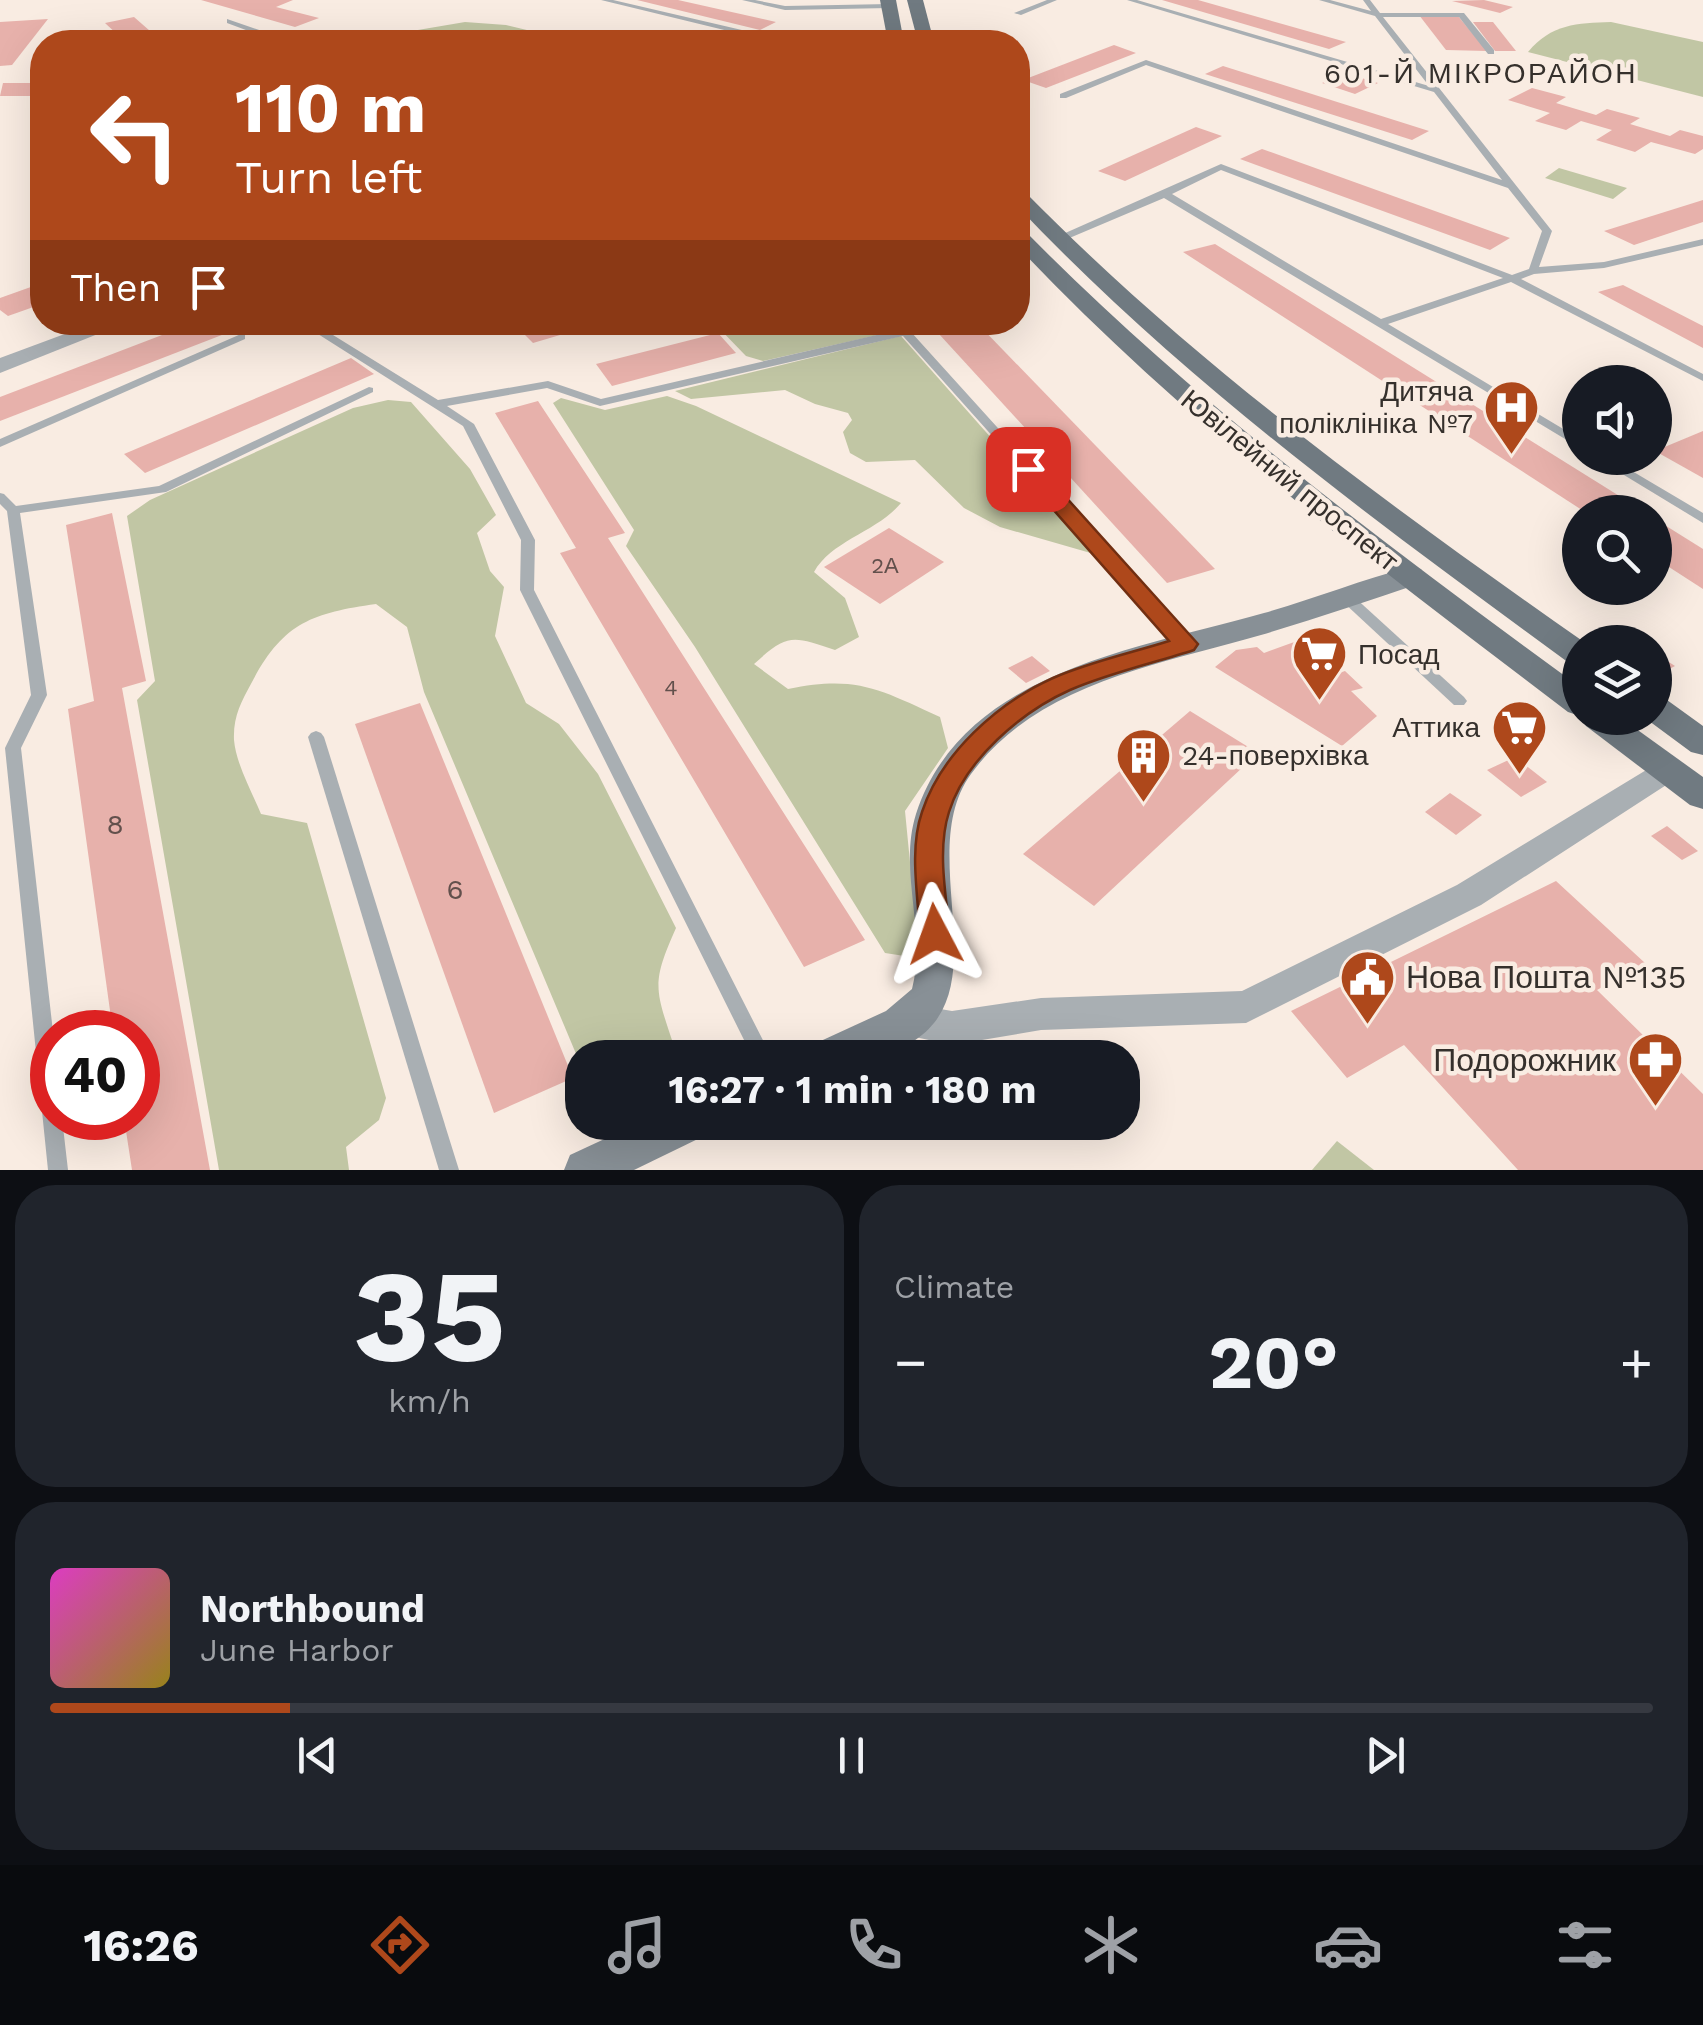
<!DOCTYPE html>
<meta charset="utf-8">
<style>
body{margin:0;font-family:"Work Sans",sans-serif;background:#20242c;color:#f1f3f6;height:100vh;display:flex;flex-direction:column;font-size:38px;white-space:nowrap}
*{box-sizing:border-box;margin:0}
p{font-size:32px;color:#9ea1a6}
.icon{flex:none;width:55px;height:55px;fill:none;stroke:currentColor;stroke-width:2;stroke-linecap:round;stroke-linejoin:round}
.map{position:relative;height:1170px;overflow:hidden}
.details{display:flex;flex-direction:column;gap:15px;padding:15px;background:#0d0f14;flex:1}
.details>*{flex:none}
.guide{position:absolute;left:30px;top:30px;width:1000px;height:305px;border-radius:40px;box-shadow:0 10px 40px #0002;background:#ae481b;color:#fff;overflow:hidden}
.fabs{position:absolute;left:1562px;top:365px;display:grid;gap:20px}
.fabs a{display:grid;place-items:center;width:110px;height:110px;border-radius:50%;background:#171b24;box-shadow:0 10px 40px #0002;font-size:50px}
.speed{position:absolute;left:30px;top:1010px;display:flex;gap:20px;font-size:50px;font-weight:700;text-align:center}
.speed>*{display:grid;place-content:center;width:130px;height:130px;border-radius:50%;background:#171b24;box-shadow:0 10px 40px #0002;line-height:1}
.speed .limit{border:15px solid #d22;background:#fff;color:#111}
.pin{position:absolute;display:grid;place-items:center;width:85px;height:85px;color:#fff;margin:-42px;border-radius:20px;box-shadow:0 5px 15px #0006}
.me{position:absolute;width:110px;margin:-55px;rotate:356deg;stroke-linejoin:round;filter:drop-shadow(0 0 8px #0008)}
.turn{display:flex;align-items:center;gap:35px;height:210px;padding:0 40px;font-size:45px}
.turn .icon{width:130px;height:130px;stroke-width:2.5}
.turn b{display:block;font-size:70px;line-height:85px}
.then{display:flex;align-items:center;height:95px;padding:0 40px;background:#0003;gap:20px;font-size:38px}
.big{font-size:75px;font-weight:700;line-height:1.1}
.details .card{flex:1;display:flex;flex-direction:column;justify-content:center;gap:15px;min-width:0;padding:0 35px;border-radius:40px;background:#20242c}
.details .dial{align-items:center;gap:0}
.dial b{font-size:130px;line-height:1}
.song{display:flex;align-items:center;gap:30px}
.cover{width:120px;height:120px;border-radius:15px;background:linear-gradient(135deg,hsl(310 70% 55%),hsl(50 70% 35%))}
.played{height:10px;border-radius:5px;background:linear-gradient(90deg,#ae481b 15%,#363941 15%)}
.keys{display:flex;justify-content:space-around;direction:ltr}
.heat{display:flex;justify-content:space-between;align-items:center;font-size:55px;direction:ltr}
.details .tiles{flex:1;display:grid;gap:15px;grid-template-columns:1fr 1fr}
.card:last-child{grid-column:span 2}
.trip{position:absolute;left:565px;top:1040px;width:575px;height:100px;border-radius:40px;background:#171b24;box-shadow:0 10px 40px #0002;font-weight:700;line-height:100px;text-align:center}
.tabs{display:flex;height:160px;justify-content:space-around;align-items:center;background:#090b0e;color:#9ea1a6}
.tabs .icon{width:70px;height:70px}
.tabs .current{color:#ae481b}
.tabs b{font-size:45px;color:#f1f3f6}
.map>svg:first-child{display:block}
</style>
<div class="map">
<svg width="1703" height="1170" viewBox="0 0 1703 1170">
<rect width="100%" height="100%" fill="#f9ece2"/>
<g fill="#c1c6a4">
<path d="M465,22L506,25L577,42H390L412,31Z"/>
<path d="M1611,22L1703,42V97L1528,52C1551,24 1577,23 1611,22Z"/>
<path d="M1559,168L1627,188L1613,199L1545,178Z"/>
<path d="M889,322L896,331L763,361L746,356L714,323Z"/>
<path d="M901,336L1094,554L1000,527L964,508L915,460L866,462L850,453L843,432L852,420L848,413L815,404L785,390L691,399L675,391Z"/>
<path d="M667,396L696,406L901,503C877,532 832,540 814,572L845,598L859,637L835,650C792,636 788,633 754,664L788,689C856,675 879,689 940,717L948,748L905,811L917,934L911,957L885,953L695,647L626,546L634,530L553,403L561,398L605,410Z"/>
<path d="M388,400L411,402L470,469L496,515L477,533L490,571L504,587L495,636L526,703L559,724L598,774L676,928C651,984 655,989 674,1046L669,1057L582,1058V1068L424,692L407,627L376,604C312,613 283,623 252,682C241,702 233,717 234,740C236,764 252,792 261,814L307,823L386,1098L379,1120L346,1147L349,1170H219L137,700L155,681L127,516L150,500L353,408Z"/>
<path d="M1337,1141L1374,1170H1312Z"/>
</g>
<g fill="#e7b1ab">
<path d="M201,0H293L276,7L319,18L295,27Z"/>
<path d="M637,0H678L776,22L760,30Z"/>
<path d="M1162,0H1198L1346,42L1329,49Z"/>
<path d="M1484,0L1513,7L1500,13L1452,1Z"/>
<path d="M1419,15L1458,16L1487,51L1446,50Z"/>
<path d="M134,17L150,31L120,37L105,23Z"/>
<path d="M48,19L12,65L0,66V22Z"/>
<path d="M1473,22H1493L1516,51H1495Z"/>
<path d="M1114,45L1136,53L1046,88L1023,80Z"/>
<path d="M1223,66L1429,131L1412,140L1205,74Z"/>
<path d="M1345,73L1378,83L1355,94L1322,83Z"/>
<path d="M3,83H42V96H0Z"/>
<path d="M1532,88L1566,97L1556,103L1596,115L1607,109L1640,118L1630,124L1670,136L1680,130L1703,136V149L1695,154L1651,142L1635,152L1596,140L1612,130L1581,121L1566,130L1535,121L1550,113L1508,100Z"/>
<path d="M1196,127L1222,136L1125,181L1098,171Z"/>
<path d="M1262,149L1510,238L1490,250L1240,159Z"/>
<path d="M1703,200V222L1634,245L1604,231Z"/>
<path d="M1215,244L1645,512H1585L1183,252Z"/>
<path d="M42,283V304L8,316L0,310V298Z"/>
<path d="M1623,285L1703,326V348L1598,292Z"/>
<path d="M196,322H213L227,333L0,421V397Z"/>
<path d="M563,322L577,330L533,343L524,334Z"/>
<path d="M928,322H976L1215,569L1167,583Z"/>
<path d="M718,333L736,353L612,386L596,364Z"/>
<path d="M351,358L374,374L145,473L124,454Z"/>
<path d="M538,401L625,533L608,538L865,940L804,967L560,553L576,548L495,413Z"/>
<path d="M1703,431V478L1655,451Z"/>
<path d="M112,513L146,681L122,688L210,1170H132L124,1118H138V1032H113L68,709L94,701L66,525Z"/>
<path d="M1655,519L1703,549V589L1655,558Z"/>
<path d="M889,528L944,562L880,604L824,567Z"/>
<path d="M1297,641L1333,675L1345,671L1363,688L1351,691L1377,716L1342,746L1215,667L1236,650L1257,647L1264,653Z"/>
<path d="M1655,653L1675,666L1658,675Z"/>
<path d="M1032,656L1050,671L1026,683L1008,668Z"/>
<path d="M420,703L573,1078L494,1113L355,724Z"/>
<path d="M1190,711L1258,753L1094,906L1023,854Z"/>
<path d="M1515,757L1547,782L1521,797L1487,770Z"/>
<path d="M1450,793L1482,815L1456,835L1425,812Z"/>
<path d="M1667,826L1698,851L1682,860L1651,836Z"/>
<path d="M1556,881L1645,963L1597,990L1703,1094V1170H1518L1404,1045L1347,1078L1291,1011Z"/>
</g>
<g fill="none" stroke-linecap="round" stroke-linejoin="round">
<g fill="#a9afb3" fill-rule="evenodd">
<path d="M601,0H613L759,34L762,42H755L753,37Z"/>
<path d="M742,0H755L785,6L890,4L893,6L890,8L785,10Z"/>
<path d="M1047,0H1057L1021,15L1014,13Z"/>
<path d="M1127,0H1137L1429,86L1375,16L1319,0H1330L1371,11L1363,0H1370L1380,13H1464L1494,50V54H1488L1459,17H1383L1552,231L1539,267L1604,262L1703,239V245L1604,268L1534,274L1521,279L1703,374V381L1511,282L1388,324L1580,439V448L1164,198L1060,242H1054V238L1221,164L1512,275L1529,269L1542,231L1508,188L1146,65L1066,98H1060V94L1146,60L1502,180L1434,92ZM1221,170L1503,278L1381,319L1172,194Z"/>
<path d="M227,19L268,33L272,42H265L262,36L227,23Z"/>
<path d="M299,322H312L438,400L548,381L601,399L898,330L891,322H902L1193,644L1191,647H1181L903,336L600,406L547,388L447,406L474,424L535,540L534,590L772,1058H753L520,590L521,540L463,426Z"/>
<path d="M241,334L245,335V339L0,447V439Z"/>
<path d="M369,387L373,388V392L166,492L20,513L47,695L21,748L53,1032L52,1118H62L68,1170H48L5,748L31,695L7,511L0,504V493L4,494L16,506L159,486Z"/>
<path d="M1596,458H1610L1703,513V523Z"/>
<path d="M1347,593L1352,595L1464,697L1467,701L1464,705H1454L1342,601L1340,598Z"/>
<path d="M316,731L321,733L324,737L459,1170H439L308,737L311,733Z"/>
</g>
<g fill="#a9afb3" fill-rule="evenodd">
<path d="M97,322H128L0,373V358Z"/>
<path d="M1666,758L1677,762L1682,770L1677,778L1481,905L1246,1023L1041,1030L952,1045L892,1032L886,1020L892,1008L905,1003L952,1011L1041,998L1242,991L1457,885Z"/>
</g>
<g fill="#889096" fill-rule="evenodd">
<path d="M1410,567L1421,569L1425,576L1421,583C1368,601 1315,619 1261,635C1161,664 1037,683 971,774C907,862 1021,1020 875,1057C854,1062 827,1058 806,1058L812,1045L886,1011L912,989C927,931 898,871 916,814C962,671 1141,648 1264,613C1313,599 1361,580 1410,567Z"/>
<path d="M641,1122H711L704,1136L634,1170H564L570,1155Z"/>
</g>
<g fill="#707a81" fill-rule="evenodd">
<path d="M880,0H896L904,42H888Z"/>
<path d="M907,0H923L934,42H918Z"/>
<path d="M1018,190L1025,192C1194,364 1387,504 1584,642H1580V666L1569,663C1375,521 1183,381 1018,207Z"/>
<path d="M1018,229L1025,231C1194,403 1386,545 1580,687V716L1568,712C1376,566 1184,423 1018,247Z"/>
<path d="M1655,696L1667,700L1703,726V755L1691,752L1645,718H1655Z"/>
<path d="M1581,718H1621L1703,777V809L1690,805L1586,726Z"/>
</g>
</g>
<path fill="#ae481b" stroke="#712f12" stroke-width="2.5" d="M1028,463L1036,464L1198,644L1194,650C1154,663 1109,673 1070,690C1021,712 965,760 949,812C937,849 946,896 950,934L945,943L935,947L925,943L920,934C918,896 909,849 922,812C941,754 997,703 1053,678C1089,662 1131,653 1169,641L1021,473L1018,469L1021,464Z"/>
<defs>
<symbol id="hospital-pin" viewBox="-11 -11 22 30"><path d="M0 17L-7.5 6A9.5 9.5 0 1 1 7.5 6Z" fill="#ae481b" stroke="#f9ece2"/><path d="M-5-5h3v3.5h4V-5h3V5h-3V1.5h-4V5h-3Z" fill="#fff"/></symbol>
<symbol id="supermarket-pin" viewBox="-11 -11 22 30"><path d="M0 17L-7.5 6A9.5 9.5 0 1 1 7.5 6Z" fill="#ae481b" stroke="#f9ece2"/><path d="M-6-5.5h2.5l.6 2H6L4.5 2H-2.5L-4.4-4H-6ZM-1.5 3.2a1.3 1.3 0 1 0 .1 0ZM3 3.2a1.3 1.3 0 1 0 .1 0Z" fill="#fff"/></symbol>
<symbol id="building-pin" viewBox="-11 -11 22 30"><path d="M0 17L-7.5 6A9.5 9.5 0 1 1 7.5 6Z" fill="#ae481b" stroke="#f9ece2"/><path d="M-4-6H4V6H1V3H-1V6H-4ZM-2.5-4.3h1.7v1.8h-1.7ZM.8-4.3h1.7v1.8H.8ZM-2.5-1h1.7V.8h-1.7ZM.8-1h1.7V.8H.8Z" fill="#fff"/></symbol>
<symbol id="civic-pin" viewBox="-11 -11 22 30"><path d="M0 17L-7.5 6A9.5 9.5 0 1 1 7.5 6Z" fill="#ae481b" stroke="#f9ece2"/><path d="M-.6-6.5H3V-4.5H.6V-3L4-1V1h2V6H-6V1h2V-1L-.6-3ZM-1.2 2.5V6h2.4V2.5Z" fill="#fff"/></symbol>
<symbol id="pharmacy-pin" viewBox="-11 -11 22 30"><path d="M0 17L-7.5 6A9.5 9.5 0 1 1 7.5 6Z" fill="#ae481b" stroke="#f9ece2"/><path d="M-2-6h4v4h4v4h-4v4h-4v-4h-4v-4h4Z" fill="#fff"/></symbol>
</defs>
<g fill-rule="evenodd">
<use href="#hospital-pin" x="1480" y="376" width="63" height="86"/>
<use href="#supermarket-pin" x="1288" y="622" width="63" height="86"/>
<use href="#supermarket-pin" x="1488" y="696" width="63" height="86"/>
<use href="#building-pin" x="1112" y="724" width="63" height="86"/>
<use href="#civic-pin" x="1336" y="946" width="63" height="86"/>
<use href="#pharmacy-pin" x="1624" y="1028" width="63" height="86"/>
</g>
<g text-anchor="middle" stroke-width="9" stroke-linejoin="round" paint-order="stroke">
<g font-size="22" fill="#62504c">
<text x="885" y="573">2А</text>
<text x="671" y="695">4</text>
</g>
<g font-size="28" letter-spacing="2.5" fill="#35302c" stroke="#f9ece2">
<text x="1481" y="83">601-Й МІКРОРАЙОН</text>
</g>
<g font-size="28" fill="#35302c" stroke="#f9ece2" text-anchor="end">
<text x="1473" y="401">Дитяча<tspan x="1473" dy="32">поліклініка №7</tspan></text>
<text x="1358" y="664" text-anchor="start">Посад</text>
<text x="1480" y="737">Аттика</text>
<text x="1182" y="765" text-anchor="start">24-поверхівка</text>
</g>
<g font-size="28" fill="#35302c" stroke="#f9ece2">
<text transform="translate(1290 480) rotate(39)" y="10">Ювілейний проспект</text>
</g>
<g font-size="28" fill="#62504c">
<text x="115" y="834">8</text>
<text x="455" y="899">6</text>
</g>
<g font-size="32" fill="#35302c" stroke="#f9ece2" text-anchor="start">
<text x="1406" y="988">Нова Пошта №135</text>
<text x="1616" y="1071" text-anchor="end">Подорожник</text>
</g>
</g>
</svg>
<div class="fabs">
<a><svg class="icon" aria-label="sound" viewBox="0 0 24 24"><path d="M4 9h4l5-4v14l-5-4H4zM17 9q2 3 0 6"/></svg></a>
<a><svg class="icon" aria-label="search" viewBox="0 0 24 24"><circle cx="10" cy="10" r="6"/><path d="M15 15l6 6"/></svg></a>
<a><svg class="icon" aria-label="layers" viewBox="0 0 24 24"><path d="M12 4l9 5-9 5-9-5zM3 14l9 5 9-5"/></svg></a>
</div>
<div class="speed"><div class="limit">40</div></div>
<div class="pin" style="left:1028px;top:469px;background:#d93025"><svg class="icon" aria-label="arrive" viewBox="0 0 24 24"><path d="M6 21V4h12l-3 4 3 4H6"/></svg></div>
<svg class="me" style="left:935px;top:934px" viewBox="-20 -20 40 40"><path d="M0-17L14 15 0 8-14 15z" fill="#ae481b" stroke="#fff" stroke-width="4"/></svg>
<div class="trip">16:27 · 1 min · 180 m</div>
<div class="guide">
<div class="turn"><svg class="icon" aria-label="left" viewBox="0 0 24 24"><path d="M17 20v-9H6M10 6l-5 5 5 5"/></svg><div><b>110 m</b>Turn left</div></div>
<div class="then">Then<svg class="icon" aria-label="arrive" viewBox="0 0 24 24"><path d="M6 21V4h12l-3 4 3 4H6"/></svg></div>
</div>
</div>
<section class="details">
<div class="tiles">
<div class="card dial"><b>35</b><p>km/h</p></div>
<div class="card"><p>Climate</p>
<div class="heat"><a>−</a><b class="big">20°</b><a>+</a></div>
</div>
<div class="card">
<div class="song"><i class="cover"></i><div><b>Northbound</b><p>June Harbor</p></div></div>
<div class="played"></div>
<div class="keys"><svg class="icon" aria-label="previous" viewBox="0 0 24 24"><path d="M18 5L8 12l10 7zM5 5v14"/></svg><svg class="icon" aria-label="pause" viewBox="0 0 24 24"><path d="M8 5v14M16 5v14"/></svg><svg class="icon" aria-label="next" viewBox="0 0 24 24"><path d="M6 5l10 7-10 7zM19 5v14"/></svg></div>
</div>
</div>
</section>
<nav class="tabs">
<b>16:26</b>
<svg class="icon current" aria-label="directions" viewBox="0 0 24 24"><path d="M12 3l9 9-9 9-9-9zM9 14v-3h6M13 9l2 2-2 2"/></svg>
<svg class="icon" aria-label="music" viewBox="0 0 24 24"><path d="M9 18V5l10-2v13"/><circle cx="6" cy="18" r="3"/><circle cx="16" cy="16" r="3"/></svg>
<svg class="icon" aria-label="phone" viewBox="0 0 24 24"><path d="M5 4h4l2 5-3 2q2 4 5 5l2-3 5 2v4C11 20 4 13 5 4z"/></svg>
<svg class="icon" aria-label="climate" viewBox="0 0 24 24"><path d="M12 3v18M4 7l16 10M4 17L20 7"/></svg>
<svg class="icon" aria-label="car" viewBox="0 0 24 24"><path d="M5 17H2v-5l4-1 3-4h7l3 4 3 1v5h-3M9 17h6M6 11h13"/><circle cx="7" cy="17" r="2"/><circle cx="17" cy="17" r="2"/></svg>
<svg class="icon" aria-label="filters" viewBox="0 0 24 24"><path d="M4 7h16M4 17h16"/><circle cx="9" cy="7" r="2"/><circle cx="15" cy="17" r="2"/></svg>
</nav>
